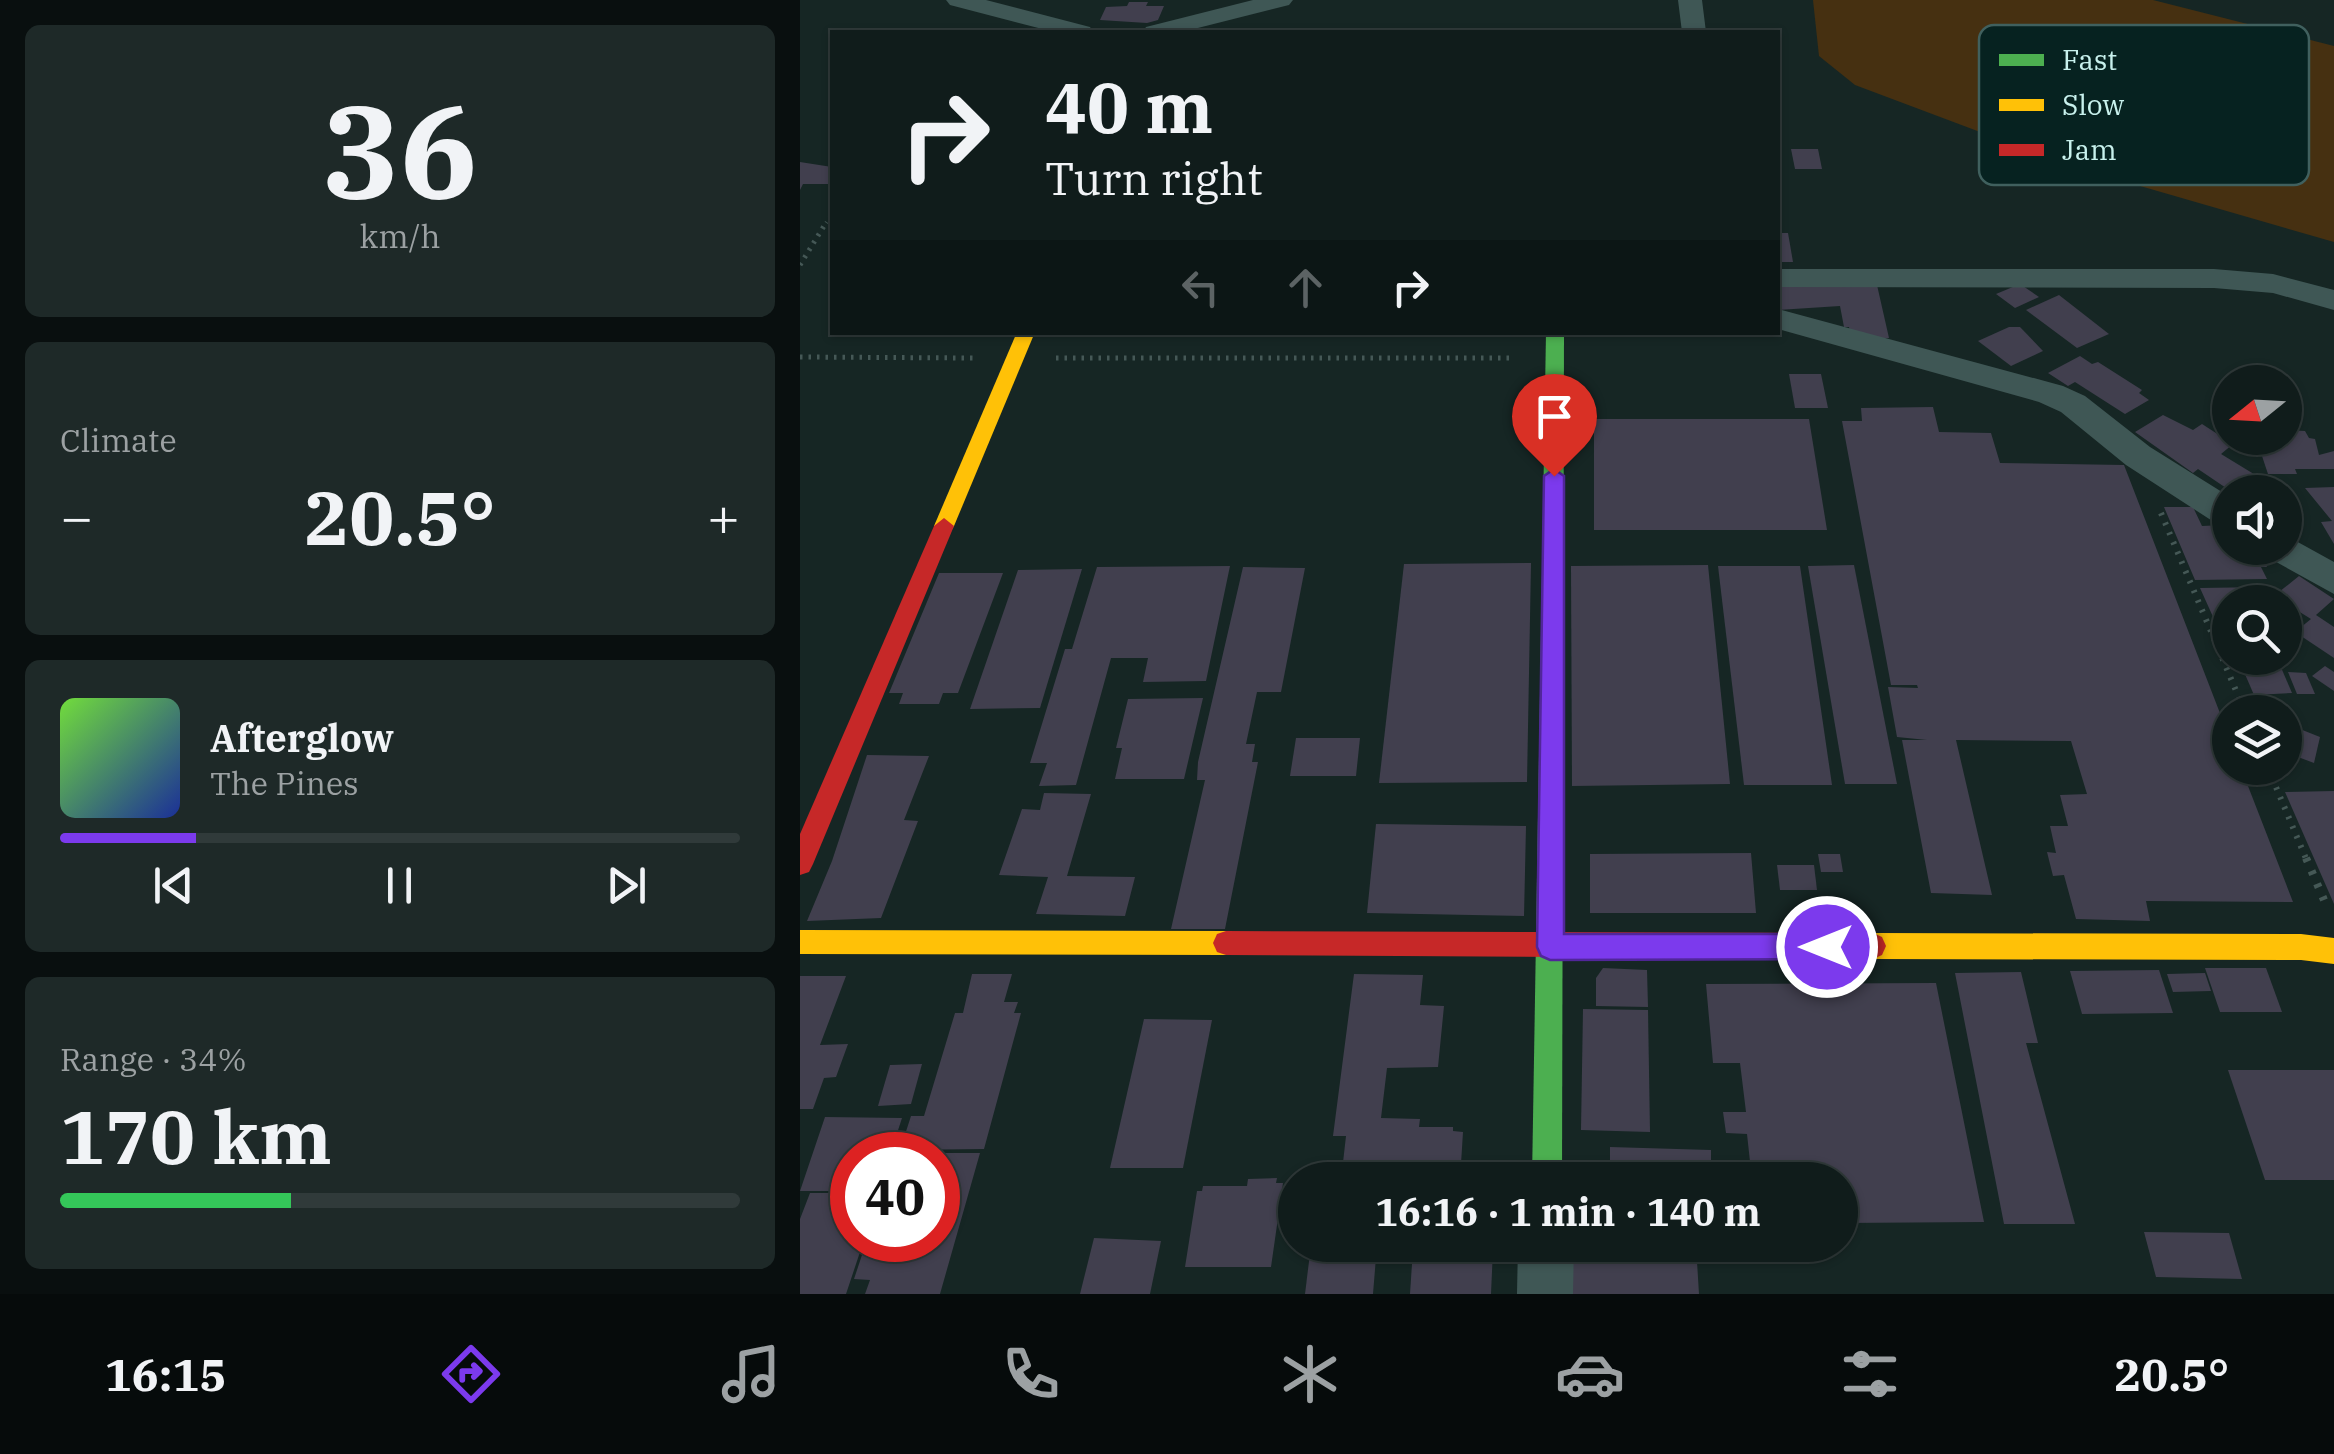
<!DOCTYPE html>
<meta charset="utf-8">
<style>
body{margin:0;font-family:"IBM Plex Serif",serif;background:#1e2928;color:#f1f3f6;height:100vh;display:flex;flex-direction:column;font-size:38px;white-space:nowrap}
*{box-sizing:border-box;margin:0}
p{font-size:32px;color:#9ca1a3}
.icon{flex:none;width:55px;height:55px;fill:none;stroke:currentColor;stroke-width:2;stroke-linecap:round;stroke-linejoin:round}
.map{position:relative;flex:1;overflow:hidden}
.drawer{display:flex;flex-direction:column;gap:25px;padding:25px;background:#090f0f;width:800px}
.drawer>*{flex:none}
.guide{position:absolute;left:30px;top:30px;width:950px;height:305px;border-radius:0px;box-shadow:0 2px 8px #0004,0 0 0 2px #303a3a;background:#101c1b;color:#f1f3f6;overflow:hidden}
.needle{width:65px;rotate:252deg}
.tools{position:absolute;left:1412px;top:365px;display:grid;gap:20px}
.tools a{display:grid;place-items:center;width:90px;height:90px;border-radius:50%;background:#101c1b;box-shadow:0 2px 8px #0004,0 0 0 2px #303a3a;font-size:50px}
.speed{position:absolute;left:30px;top:1132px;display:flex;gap:20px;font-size:50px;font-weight:700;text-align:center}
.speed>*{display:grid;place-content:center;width:130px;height:130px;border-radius:50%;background:#101c1b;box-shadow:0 2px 8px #0004,0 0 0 2px #303a3a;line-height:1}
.speed .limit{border:15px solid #d22;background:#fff;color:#111}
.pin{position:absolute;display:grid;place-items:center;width:85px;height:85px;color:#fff;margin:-102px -42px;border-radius:50% 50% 50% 0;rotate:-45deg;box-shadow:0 0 10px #0007}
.pin .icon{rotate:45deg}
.me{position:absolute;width:110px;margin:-55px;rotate:270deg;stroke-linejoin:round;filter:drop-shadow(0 0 8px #0008)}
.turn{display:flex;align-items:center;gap:35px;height:210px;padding:0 50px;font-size:45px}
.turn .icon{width:130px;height:130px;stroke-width:2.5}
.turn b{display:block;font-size:70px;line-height:85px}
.lanes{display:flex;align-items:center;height:95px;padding:0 50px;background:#0003;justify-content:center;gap:50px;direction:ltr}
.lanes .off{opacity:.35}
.big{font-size:75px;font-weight:800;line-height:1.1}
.drawer .tile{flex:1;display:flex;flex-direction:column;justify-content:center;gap:15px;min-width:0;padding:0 35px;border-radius:15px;background:#1e2928}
.drawer .dial{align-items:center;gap:0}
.dial b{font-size:130px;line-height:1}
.song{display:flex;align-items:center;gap:30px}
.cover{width:120px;height:120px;border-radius:15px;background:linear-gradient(135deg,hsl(100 70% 55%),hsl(230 70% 35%))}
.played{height:10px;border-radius:5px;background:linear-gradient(90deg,#7c3aed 20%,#303a3a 20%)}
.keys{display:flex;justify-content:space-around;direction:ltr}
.heat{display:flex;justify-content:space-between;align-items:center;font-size:55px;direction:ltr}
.charge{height:15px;border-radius:8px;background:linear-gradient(90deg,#34c759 34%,#303a3a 0)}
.trip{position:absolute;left:478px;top:1162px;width:580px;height:100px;border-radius:50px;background:#101c1b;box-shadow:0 2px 8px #0004,0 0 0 2px #303a3a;font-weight:800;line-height:100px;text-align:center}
.menu{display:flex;height:160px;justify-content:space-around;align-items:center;background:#060b0b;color:#9ca1a3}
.menu .icon{width:70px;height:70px}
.menu .current{color:#7c3aed}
.menu b{font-size:45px;color:#f1f3f6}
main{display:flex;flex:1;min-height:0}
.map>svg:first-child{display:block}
</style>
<main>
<section class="drawer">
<div class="tile dial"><b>36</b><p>km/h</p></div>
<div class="tile"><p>Climate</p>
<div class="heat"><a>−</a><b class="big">20.5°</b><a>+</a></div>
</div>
<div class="tile">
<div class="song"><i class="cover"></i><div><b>Afterglow</b><p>The Pines</p></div></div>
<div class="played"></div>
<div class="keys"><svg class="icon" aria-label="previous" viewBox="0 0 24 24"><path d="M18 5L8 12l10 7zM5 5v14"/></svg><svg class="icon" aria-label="pause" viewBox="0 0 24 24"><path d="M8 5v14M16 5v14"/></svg><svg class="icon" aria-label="next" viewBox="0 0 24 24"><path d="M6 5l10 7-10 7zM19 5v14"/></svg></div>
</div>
<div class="tile"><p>Range · 34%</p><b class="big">170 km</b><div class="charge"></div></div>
</section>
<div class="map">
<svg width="1534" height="1294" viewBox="0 0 1534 1294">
<rect width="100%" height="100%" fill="#162624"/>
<path fill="#463011" d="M1013,0H1353L1534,46V242L1271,166L1055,85L1019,56Z"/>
<g fill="#413f4e">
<path d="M329,2H348L346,6H364L358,20L347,23L300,20L306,7L327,6Z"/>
<path d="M991,149H1018L1022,169H995Z"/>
<path d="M0,162L32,167V177L28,184H3L0,190Z"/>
<path d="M978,233H988L993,262H978Z"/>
<path d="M978,283L1077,285L1089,338H1051L1049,327H1044L1040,306L978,310Z"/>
<path d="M1220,284L1239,297L1215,308L1196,294Z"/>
<path d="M1259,295L1309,334L1277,348L1226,310Z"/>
<path d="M1209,327H1220L1243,351L1211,366L1178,341Z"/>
<path d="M1280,356L1292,364L1298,362L1342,390L1339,393L1349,400L1325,414L1275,382L1268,386L1248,373Z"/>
<path d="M989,374H1021L1028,408H995Z"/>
<path d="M1133,407L1139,432L1191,433L1200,463L1324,465L1430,739V768H1441L1493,902L1346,901L1350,921L1276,919L1264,875L1253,876L1247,852L1256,853L1250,826H1268L1260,795L1287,794L1271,741L1156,740L1192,895L1131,893L1102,740H1127L1097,737L1088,687L1118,688L1117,685H1091L1042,421H1062L1061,408Z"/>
<path d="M1363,415L1393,430L1402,424L1433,444L1421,454L1462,479L1472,492H1432L1398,469L1393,473L1335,432Z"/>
<path d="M794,419H1009L1027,530H794Z"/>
<path d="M1485,430L1505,431L1509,438L1515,439L1519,455L1534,451V469H1495L1497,474H1468L1458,444H1466L1463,438H1485Z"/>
<path d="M1534,487V544L1521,522L1532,521L1505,488Z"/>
<path d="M1364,507H1393L1402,526L1423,525L1430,548H1457L1467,567H1461L1467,579L1395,580Z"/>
<path d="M731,563L727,782L579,783L604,564Z"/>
<path d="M908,565L930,784L772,786L771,566Z"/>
<path d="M1054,565L1097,784H1045L1008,566Z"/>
<path d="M430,566L406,681L343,682L348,658H311L276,785L239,786L247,763H230L265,649H272L297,567Z"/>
<path d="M918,566H1000L1032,785H944Z"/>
<path d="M443,567L505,568L481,692H457L446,744H455L452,762H458L425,929H371L405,780H397L398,762Z"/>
<path d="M282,569L240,708L170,709L218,570Z"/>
<path d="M139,573H203L158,693H143L139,704H99L103,693H89Z"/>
<path d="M1499,576L1534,599L1516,615L1534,627V658L1495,632L1511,619L1474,596Z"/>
<path d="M1466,587L1474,602H1430V639H1423L1400,588Z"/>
<path d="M1438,658H1477L1492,693L1454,695Z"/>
<path d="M1525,666L1534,672V691L1512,676Z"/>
<path d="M1488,672L1506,673L1515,694H1497Z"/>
<path d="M403,698L384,779H315L322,748H316L328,699Z"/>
<path d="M1485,723L1520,737L1514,763L1485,752Z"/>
<path d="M496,738H560L556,776H490Z"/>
<path d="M67,755L129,756L104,820L118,821L81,918L7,921L32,861Z"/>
<path d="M1534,791V904L1485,792Z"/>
<path d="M244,793L291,794L267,876L335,877L325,916L236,914L248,877L199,875L222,809L240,810Z"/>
<path d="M576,824L726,826L724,916L567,913Z"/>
<path d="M951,853L956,913H790V854Z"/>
<path d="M1018,854H1040L1043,872H1021Z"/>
<path d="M977,865H1014L1017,890H980Z"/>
<path d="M803,968L847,970L848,1007L796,1006V978Z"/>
<path d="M1405,968H1466L1482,1012H1420Z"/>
<path d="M1359,970L1373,1013L1282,1014L1270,971Z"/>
<path d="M1221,972L1238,1043H1226L1275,1224H1204L1155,973Z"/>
<path d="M1405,973L1411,991L1373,992L1367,974Z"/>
<path d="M172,974H212L204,1002H218L214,1013H221L184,1149L100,1150L111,1116H124L155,1013H163Z"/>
<path d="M554,974L623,975L620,1005L644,1006L638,1067L587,1068L581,1118L620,1119L619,1127H653V1131L663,1132L660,1180H541L546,1136H533Z"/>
<path d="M0,976H46L20,1045L48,1044L36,1077L24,1078L13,1109H0Z"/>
<path d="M1136,983L1184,1222L1040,1223V1180H952L947,1134L926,1133L923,1112H946L940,1063H913L906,984Z"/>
<path d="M783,1009L848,1010L850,1132L781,1130Z"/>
<path d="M344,1019L412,1020L383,1168H310Z"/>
<path d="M122,1064L111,1104L78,1106L90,1065Z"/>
<path d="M1428,1070H1534V1180H1465Z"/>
<path d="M25,1117L102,1118L90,1155H52V1191H0Z"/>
<path d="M810,1147L911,1150V1180H810Z"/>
<path d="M138,1153H180L140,1294H65L70,1280L54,1279L67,1240H138Z"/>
<path d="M477,1178L476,1183H483L471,1267H385L397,1191H402L403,1186H447L448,1179Z"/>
<path d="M10,1193H52V1240H64L46,1294H0V1219Z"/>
<path d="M1344,1232L1429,1233L1442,1279L1356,1277Z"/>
<path d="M294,1238L361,1241L350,1294H280Z"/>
<path d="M511,1245H577L573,1294H505Z"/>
<path d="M837,1245H896L899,1294H764L765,1247L837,1250Z"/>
<path d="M613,1249H693L691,1294H610Z"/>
</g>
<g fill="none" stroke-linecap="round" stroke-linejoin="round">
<path stroke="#455856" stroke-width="4" stroke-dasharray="1 5" stroke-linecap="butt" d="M23,228L32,214"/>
<g stroke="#455856" stroke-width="5" stroke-dasharray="2.5 6" stroke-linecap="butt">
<path d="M0,265L24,226"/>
<path d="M0,357L174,358"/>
<path d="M256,358H714"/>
</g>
<g stroke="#455856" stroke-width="6" stroke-dasharray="2.5 8" stroke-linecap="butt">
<path d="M1361,513L1445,712"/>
<path d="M1468,768L1507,861"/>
</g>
<path stroke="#455856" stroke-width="8" stroke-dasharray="4 10" stroke-linecap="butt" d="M1506,858L1524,900"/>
<g fill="#3f5755" fill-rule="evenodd">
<path d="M146,0H186L290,27L293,32H254L150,5Z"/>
<path d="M453,0H493L489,5L382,32H343L346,27Z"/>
<path d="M878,0H902L906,32H882Z"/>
<path d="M978,269H1414L1473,274L1534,290V310L1473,293L1414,288L978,287Z"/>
<path d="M978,309L1263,386L1285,396L1350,447L1430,497V528L1417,524L1326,465L1261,412L1239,402L978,329Z"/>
<path d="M1485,535L1534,562V594L1469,558L1464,548H1485Z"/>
<path d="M718,1245H774L773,1294H717Z"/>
</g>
<path fill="#4caf50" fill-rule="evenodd" d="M746,332H764L762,1180H732Z"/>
<g fill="#ffc107" fill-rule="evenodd">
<path d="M217,332H235L154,526L151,531H137L134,526Z"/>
<path d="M0,930L426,931L435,934L439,943L435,952L426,955L0,954Z"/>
<path d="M1073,933L1501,934L1534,938V964L1501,960L1073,959L1064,955L1060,946L1064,937Z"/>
</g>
<g fill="#c62828" fill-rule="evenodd">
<path d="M144,518L154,526L13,864L9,872L0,875V834L134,526Z"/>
<path d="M426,931L1073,933L1082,937L1086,946L1082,955L1073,959L426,955L417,952L413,943L417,934Z"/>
</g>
</g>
<path fill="#7c3aed" stroke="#51269a" stroke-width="2.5" d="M754,469L764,476V934H1027L1036,938L1040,947L1036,956L1027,959L750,960L741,956L737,947L744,476Z"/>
<rect x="1179" y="25" width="330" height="160" rx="15" fill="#062220" stroke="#40605e" stroke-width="2.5"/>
<rect x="1199" y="54" width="45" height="12" fill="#4caf50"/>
<rect x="1199" y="99" width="45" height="12" fill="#ffc107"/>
<rect x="1199" y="144" width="45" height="12" fill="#c62828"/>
<g font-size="28" fill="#c8f1ed">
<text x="1262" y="70">Fast</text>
<text x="1262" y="115">Slow</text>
<text x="1262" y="160">Jam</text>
</g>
</svg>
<div class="tools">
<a><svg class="needle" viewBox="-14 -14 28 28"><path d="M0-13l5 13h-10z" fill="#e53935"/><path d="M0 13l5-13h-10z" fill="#9ca1a3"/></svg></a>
<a><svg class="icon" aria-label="sound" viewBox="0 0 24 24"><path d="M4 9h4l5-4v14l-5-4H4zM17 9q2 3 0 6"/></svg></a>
<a><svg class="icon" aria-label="search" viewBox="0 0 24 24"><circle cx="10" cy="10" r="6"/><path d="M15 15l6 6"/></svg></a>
<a><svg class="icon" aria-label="layers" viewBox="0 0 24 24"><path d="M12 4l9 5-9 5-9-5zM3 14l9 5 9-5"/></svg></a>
</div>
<div class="speed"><div class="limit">40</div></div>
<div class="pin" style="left:754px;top:476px;background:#d93025"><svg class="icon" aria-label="arrive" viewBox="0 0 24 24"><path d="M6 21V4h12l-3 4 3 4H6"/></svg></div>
<svg class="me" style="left:1027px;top:947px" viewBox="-20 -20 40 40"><circle r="17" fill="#7c3aed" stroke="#fff" stroke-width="3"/><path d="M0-11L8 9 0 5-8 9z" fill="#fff"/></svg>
<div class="trip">16:16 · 1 min · 140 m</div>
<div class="guide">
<div class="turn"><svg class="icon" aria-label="right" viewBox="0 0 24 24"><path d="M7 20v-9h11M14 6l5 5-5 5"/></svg><div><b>40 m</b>Turn right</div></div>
<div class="lanes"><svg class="icon off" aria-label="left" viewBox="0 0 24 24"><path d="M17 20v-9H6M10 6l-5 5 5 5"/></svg><svg class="icon off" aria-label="ahead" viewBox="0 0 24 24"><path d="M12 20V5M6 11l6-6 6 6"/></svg><svg class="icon" aria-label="right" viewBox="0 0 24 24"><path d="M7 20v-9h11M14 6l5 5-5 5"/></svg></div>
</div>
</div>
</main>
<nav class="menu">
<b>16:15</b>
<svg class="icon current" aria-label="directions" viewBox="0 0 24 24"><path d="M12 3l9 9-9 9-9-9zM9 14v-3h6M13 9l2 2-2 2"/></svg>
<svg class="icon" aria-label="music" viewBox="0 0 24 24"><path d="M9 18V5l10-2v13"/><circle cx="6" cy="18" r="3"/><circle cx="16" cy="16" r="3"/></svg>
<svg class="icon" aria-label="phone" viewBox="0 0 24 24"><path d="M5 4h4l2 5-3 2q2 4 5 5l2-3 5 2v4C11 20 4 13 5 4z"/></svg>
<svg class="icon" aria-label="climate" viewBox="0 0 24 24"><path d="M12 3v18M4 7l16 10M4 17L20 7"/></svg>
<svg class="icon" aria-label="car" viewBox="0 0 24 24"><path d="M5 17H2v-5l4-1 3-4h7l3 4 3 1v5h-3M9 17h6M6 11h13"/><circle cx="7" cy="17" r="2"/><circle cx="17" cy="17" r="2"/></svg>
<svg class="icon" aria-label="filters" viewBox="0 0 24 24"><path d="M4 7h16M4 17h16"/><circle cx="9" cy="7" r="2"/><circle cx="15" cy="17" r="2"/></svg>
<b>20.5°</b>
</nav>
